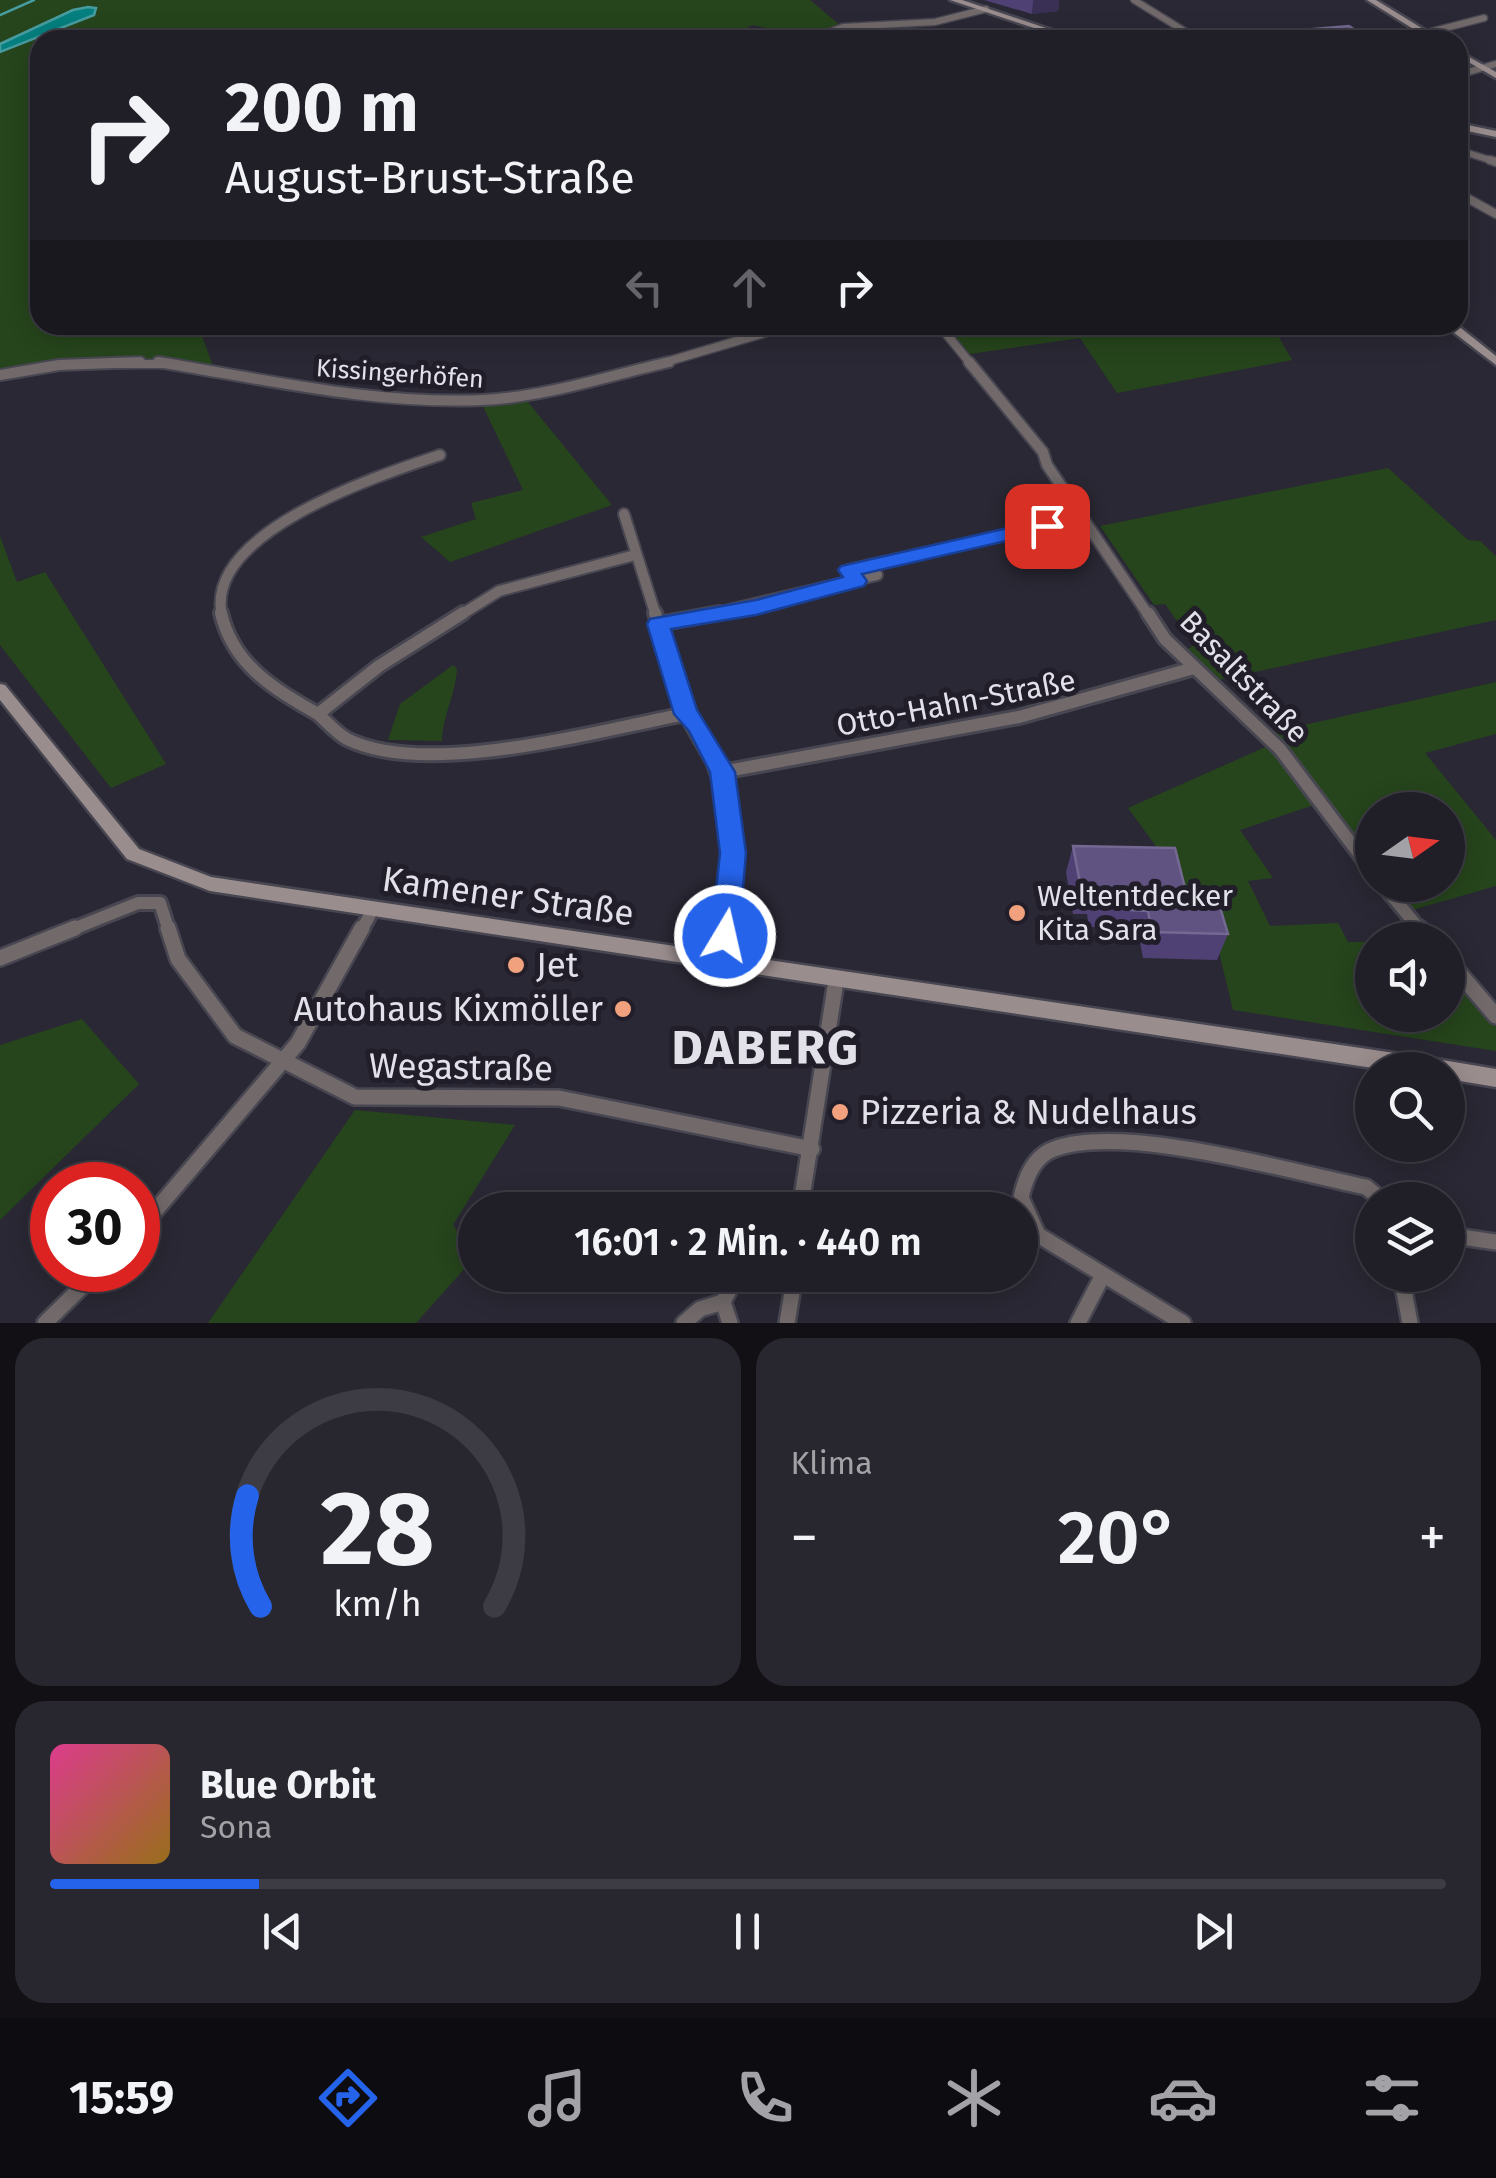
<!DOCTYPE html>
<html lang="de">
<meta charset="utf-8">
<style>
body{margin:0;font-family:"Fira Sans",sans-serif;background:#28272f;color:#f1f3f6;height:100vh;display:flex;flex-direction:column;font-size:38px;white-space:nowrap}
*{box-sizing:border-box;margin:0}
p{font-size:32px;color:#a2a2a7}
.icon{flex:none;width:55px;height:55px;fill:none;stroke:currentColor;stroke-width:2;stroke-linecap:round;stroke-linejoin:round}
.map{position:relative;height:1323px;overflow:hidden}
.details{display:flex;flex-direction:column;gap:15px;padding:15px;background:#121015;flex:1}
.details>*{flex:none}
.hud{position:absolute;left:30px;top:30px;width:1438px;height:305px;border-radius:30px;box-shadow:0 5px 25px #0003,0 0 0 2px #3d3c44;background:#201e27;color:#f1f3f6;overflow:hidden}
.needle{width:65px;rotate:76deg}
.controls{position:absolute;left:1355px;top:792px;display:grid;gap:20px}
.controls a{display:grid;place-items:center;width:110px;height:110px;border-radius:50%;background:#201e27;box-shadow:0 5px 25px #0003,0 0 0 2px #3d3c44;font-size:50px}
.speed{position:absolute;left:30px;top:1162px;display:flex;gap:20px;font-size:50px;font-weight:700;text-align:center}
.speed>*{display:grid;place-content:center;width:130px;height:130px;border-radius:50%;background:#201e27;box-shadow:0 5px 25px #0003,0 0 0 2px #3d3c44;line-height:1}
.speed .limit{border:15px solid #d22;background:#fff;color:#111}
.pin{position:absolute;display:grid;place-items:center;width:85px;height:85px;color:#fff;margin:-42px;border-radius:20px;box-shadow:0 5px 15px #0006}
.me{position:absolute;width:110px;margin:-55px;rotate:9deg;stroke-linejoin:round;filter:drop-shadow(0 0 8px #0008)}
.turn{display:flex;align-items:center;gap:35px;height:210px;padding:0 30px;font-size:45px}
.turn .icon{width:130px;height:130px;stroke-width:2.5}
.turn b{display:block;font-size:70px;line-height:85px}
.lanes{display:flex;align-items:center;height:95px;padding:0 30px;background:#0003;justify-content:center;gap:50px;direction:ltr}
.lanes .off{opacity:.35}
.big{font-size:75px;font-weight:600;line-height:1.1}
.details .card{flex:1;display:flex;flex-direction:column;justify-content:center;gap:15px;min-width:0;padding:0 35px;border-radius:30px;background:#28272f}
.details .dial{align-items:center;gap:0}
.dial svg{height:260px;overflow:visible;fill:none;stroke:#3d3c44;stroke-width:7;stroke-linecap:round;text-anchor:middle}
.dial text{fill:#f1f3f6;stroke:none}
.song{display:flex;align-items:center;gap:30px}
.cover{width:120px;height:120px;border-radius:15px;background:linear-gradient(135deg,hsl(330 70% 55%),hsl(40 70% 35%))}
.played{height:10px;border-radius:5px;background:linear-gradient(90deg,#2563eb 15%,#3d3c44 15%)}
.keys{display:flex;justify-content:space-around;direction:ltr}
.heat{display:flex;justify-content:space-between;align-items:center;font-size:55px;direction:ltr}
.details .tiles{flex:1;display:grid;gap:15px;grid-template-columns:1fr 1fr}
.card:last-child{grid-column:span 2}
.trip{position:absolute;left:458px;top:1192px;width:580px;height:100px;border-radius:50px;background:#201e27;box-shadow:0 5px 25px #0003,0 0 0 2px #3d3c44;font-weight:600;line-height:100px;text-align:center}
.tabs{display:flex;height:160px;justify-content:space-around;align-items:center;background:#0d0c10;color:#a2a2a7}
.tabs .icon{width:70px;height:70px}
.tabs .selected{color:#2563eb}
.tabs b{font-size:45px;color:#f1f3f6}
.map>svg:first-child{display:block}
</style>
<div class="map">
<svg width="1496" height="1323" viewBox="0 0 1496 1323">
<rect width="100%" height="100%" fill="#2a2834"/>
<g fill="#26451c">
<path d="M0,0H810L841,26L810,37L752,25L742,31L757,35L749,40H40V325H198L213,366L122,359L0,373V52L93,15L80,7L0,44Z"/>
<path d="M943,325H1272L1292,360L1117,393L1080,338L970,354Z"/>
<path d="M523,396L612,505L450,562L421,537L476,519L471,503L523,490L480,400Z"/>
<path d="M1388,468L1468,540L1480,541L1496,556V620L1218,680L1187,650L1194,645L1165,604L1154,605L1100,526Z"/>
<path d="M0,536L17,582L45,572L166,764L111,788L0,645Z"/>
<path d="M453,665L457,669C455,697 443,714 442,741L388,740L400,704Z"/>
<path d="M1496,682V734L1425,753L1496,840V886L1412,910L1393,885H1448V810H1372V859L1273,732Z"/>
<path d="M1270,745L1317,804L1240,830L1273,878L1248,881L1270,926L1338,923L1348,942H1372V1015H1448V966L1496,1020V1051L1233,1010L1212,923L1128,808Z"/>
<path d="M82,1019L139,1084L0,1220V1045Z"/>
<path d="M355,1110L515,1125L453,1225L475,1257L416,1323H208Z"/>
</g>
<path fill="#057f7f" stroke="#479c9f" stroke-width="2.5" d="M88,7L96,8L94,15L0,52V44L73,10Z"/>
<g fill="none" stroke-linecap="round" stroke-linejoin="round">
<path stroke="#479c9f" stroke-width="2.5" d="M0,15L34,0"/>
<defs>
<g id="street-far4">
<path d="M1134,0L1199,40"/>
<path d="M809,40L843,27L935,22L986,9"/>
<path d="M1355,40L1426,33L1484,18"/>
<path d="M1458,75L1496,64"/>
<path d="M1458,150L1496,162"/>
</g>
<g id="street-far3">
<path d="M1490,160L1496,162"/>
<path d="M1458,193L1496,214"/>
<path d="M939,325L971,364"/>
<path d="M81,364H173"/>
<path d="M659,364L791,325"/>
</g>
<g id="street-far2">
<path d="M158,362C264,379 374,405 483,400C545,397 608,376 669,362"/>
<path d="M969,362L1043,452L1047,465L1149,616"/>
<path d="M0,375L59,365L140,362"/>
<path d="M624,514L656,616"/>
<path d="M856,581L849,570L870,565"/>
<path d="M222,616C203,532 380,475 440,455"/>
<path d="M459,616L499,591L635,555"/>
<path d="M704,616L877,575L870,565L1083,518"/>
</g>
<g id="street-far1">
<path d="M221,613C233,665 274,689 318,714"/>
<path d="M463,613L379,666L318,714C327,722 336,733 347,739C427,779 599,730 686,714"/>
<path d="M655,613L686,714L713,761L730,808L733,859L726,931"/>
<path d="M1148,613L1165,639L1280,749L1372,871"/>
<path d="M658,624L719,613"/>
<path d="M722,772L1019,717L1194,668"/>
<path d="M1383,885L1421,931"/>
<path d="M68,931L138,903H160L169,931"/>
<path d="M361,931L373,909"/>
</g>
<g id="street">
<path d="M168,928L178,959L235,1036L355,1097L559,1098L812,1149"/>
<path d="M1419,928L1429,940"/>
<path d="M0,958L75,928"/>
<path d="M721,960L726,928"/>
<path d="M1448,960L1496,1016"/>
<path d="M800,1210L836,981"/>
<path d="M138,1231L298,1043L362,928"/>
<path d="M1448,1235L1496,1242"/>
<path d="M1401,1275L1410,1323"/>
<path d="M45,1323L99,1270"/>
<path d="M684,1323L700,1309L723,1302"/>
<path d="M730,1323L723,1302L737,1275"/>
<path d="M787,1323L795,1275"/>
<path d="M1078,1323L1103,1275"/>
<path d="M1183,1323L1038,1235L1021,1198C1025,1179 1034,1156 1054,1149C1124,1123 1291,1172 1366,1187L1382,1200"/>
</g>
<g id="secondary">
<path d="M950,0H962L1082,40H1070Z"/>
<path d="M1367,0H1376L1441,40H1431Z"/>
<path d="M1458,51L1496,72V78L1458,56Z"/>
<path d="M1458,123L1496,131V137L1458,129Z"/>
<path d="M1444,325H1457L1496,356V365Z"/>
<path d="M0,684L5,685L139,849L211,877L1448,1061L1496,1069V1087L1448,1079V1070H1386L210,891L127,859L0,700Z"/>
</g>
</defs>
<use href="#street-far4" stroke="#474651" stroke-width="9"/>
<use href="#street-far3" stroke="#474651" stroke-width="11"/>
<use href="#street-far2" stroke="#474651" stroke-width="14"/>
<use href="#street-far1" stroke="#474651" stroke-width="18"/>
<use href="#street" stroke="#474651" stroke-width="20"/>
<use href="#secondary" stroke="#474651" stroke-width="5"/>
<use href="#street-far4" stroke="#71696a" stroke-width="6"/>
<use href="#street-far3" stroke="#71696a" stroke-width="8"/>
<use href="#street-far2" stroke="#71696a" stroke-width="10"/>
<use href="#street-far1" stroke="#71696a" stroke-width="12"/>
<use href="#street" stroke="#71696a" stroke-width="15"/>
<use href="#secondary" fill="#9a8d8e" fill-rule="evenodd"/>
</g>
<g fill="#504175">
<path d="M984,0H1059L1058,11L1032,14Z"/>
<path d="M1314,29L1371,40H1311Z"/>
<path d="M1073,846L1187,896L1228,934L1217,960L1143,958L1139,937L1122,936L1120,928L1089,927L1087,914H1073L1066,872Z"/>
</g>
<path fill="#3a3056" d="M1033,0H1059L1058,11L1032,14Z"/>
<g fill="#605281" stroke="#746992" stroke-width="2.5">
<path d="M1349,26L1371,40H1330L1314,29Z"/>
<path d="M1073,846L1175,848L1187,896L1217,897L1228,934L1152,932L1148,911L1131,910L1129,902L1097,901L1094,888H1081Z"/>
</g>
<path fill="#2563eb" stroke="#184099" stroke-width="2.5" d="M1047,519L1054,521V530L862,574L867,581L864,586L756,615L671,629L697,710L735,772L746,853L739,936L734,944H715L711,936L720,853L710,772L689,731L674,714L647,624L650,619L756,600L843,577L838,570L841,566Z"/>
<g fill="#f1a17d" stroke="#211e2a" stroke-width="4">
<circle cx="1017" cy="913" r="10"/>
<circle cx="516" cy="965" r="10"/>
<circle cx="623" cy="1009" r="10"/>
<circle cx="840" cy="1112" r="10"/>
</g>
<g text-anchor="middle" stroke-width="10" stroke-linejoin="round" paint-order="stroke">
<g font-size="25" fill="#e2e1e9" stroke="#211e2a">
<text transform="translate(400 373) rotate(4)" y="9">Kissingerhöfen</text>
</g>
<g font-size="30" fill="#e2e1e9" stroke="#211e2a">
<text transform="translate(1244 677) rotate(46)" y="10">Basaltstraße</text>
<text transform="translate(956 703) rotate(-11)" y="10">Otto-Hahn-Straße</text>
</g>
<g font-size="30" fill="#e2e1e9" stroke="#211e2a" text-anchor="start">
<text x="1037" y="906">Weltentdecker<tspan x="1037" dy="34">Kita Sara</tspan></text>
</g>
<g font-size="35" fill="#e2e1e9" stroke="#211e2a">
<text transform="translate(508 896) rotate(8)" y="12">Kamener Straße</text>
<text transform="translate(461 1067) rotate(1)" y="12">Wegastraße</text>
</g>
<g font-size="35" fill="#e2e1e9" stroke="#211e2a" text-anchor="start">
<text x="536" y="977">Jet</text>
<text x="603" y="1021" text-anchor="end">Autohaus Kixmöller</text>
<text x="860" y="1124">Pizzeria &amp; Nudelhaus</text>
</g>
<g font-size="48" font-weight="bold" letter-spacing="2.5" fill="#e2e1e9" stroke="#211e2a">
<text x="766" y="1064">DABERG</text>
</g>
</g>
</svg>
<div class="controls">
<a><svg class="needle" viewBox="-14 -14 28 28"><path d="M0-13l5 13h-10z" fill="#e53935"/><path d="M0 13l5-13h-10z" fill="#a2a2a7"/></svg></a>
<a><svg class="icon" aria-label="sound" viewBox="0 0 24 24"><path d="M4 9h4l5-4v14l-5-4H4zM17 9q2 3 0 6"/></svg></a>
<a><svg class="icon" aria-label="search" viewBox="0 0 24 24"><circle cx="10" cy="10" r="6"/><path d="M15 15l6 6"/></svg></a>
<a><svg class="icon" aria-label="layers" viewBox="0 0 24 24"><path d="M12 4l9 5-9 5-9-5zM3 14l9 5 9-5"/></svg></a>
</div>
<div class="speed"><div class="limit">30</div></div>
<div class="pin" style="left:1047px;top:526px;background:#d93025"><svg class="icon" aria-label="arrive" viewBox="0 0 24 24"><path d="M6 21V4h12l-3 4 3 4H6"/></svg></div>
<svg class="me" style="left:725px;top:936px" viewBox="-20 -20 40 40"><circle r="17" fill="#2563eb" stroke="#fff" stroke-width="3"/><path d="M0-11L8 9 0 5-8 9z" fill="#fff"/></svg>
<div class="trip">16:01 · 2 Min. · 440 m</div>
<div class="hud">
<div class="turn"><svg class="icon" aria-label="right" viewBox="0 0 24 24"><path d="M7 20v-9h11M14 6l5 5-5 5"/></svg><div><b>200 m</b>August-Brust-Straße</div></div>
<div class="lanes"><svg class="icon off" aria-label="left" viewBox="0 0 24 24"><path d="M17 20v-9H6M10 6l-5 5 5 5"/></svg><svg class="icon off" aria-label="ahead" viewBox="0 0 24 24"><path d="M12 20V5M6 11l6-6 6 6"/></svg><svg class="icon" aria-label="right" viewBox="0 0 24 24"><path d="M7 20v-9h11M14 6l5 5-5 5"/></svg></div>
</div>
</div>
<section class="details">
<div class="tiles">
<div class="card dial"><svg viewBox="0 0 100 80">
<path d="M14 69A42 42 0 1 1 86 69"/>
<path d="M14 69A42 42 0 0 1 10 35" stroke="#2563eb"/>
<text x="50" y="56" font-size="32" font-weight="700">28</text>
<text x="50" y="72" font-size="11">km/h</text>
</svg></div>
<div class="card"><p>Klima</p>
<div class="heat"><a>−</a><b class="big">20°</b><a>+</a></div>
</div>
<div class="card">
<div class="song"><i class="cover"></i><div><b>Blue Orbit</b><p>Sona</p></div></div>
<div class="played"></div>
<div class="keys"><svg class="icon" aria-label="previous" viewBox="0 0 24 24"><path d="M18 5L8 12l10 7zM5 5v14"/></svg><svg class="icon" aria-label="pause" viewBox="0 0 24 24"><path d="M8 5v14M16 5v14"/></svg><svg class="icon" aria-label="next" viewBox="0 0 24 24"><path d="M6 5l10 7-10 7zM19 5v14"/></svg></div>
</div>
</div>
</section>
<nav class="tabs">
<b>15:59</b>
<svg class="icon selected" aria-label="directions" viewBox="0 0 24 24"><path d="M12 3l9 9-9 9-9-9zM9 14v-3h6M13 9l2 2-2 2"/></svg>
<svg class="icon" aria-label="music" viewBox="0 0 24 24"><path d="M9 18V5l10-2v13"/><circle cx="6" cy="18" r="3"/><circle cx="16" cy="16" r="3"/></svg>
<svg class="icon" aria-label="phone" viewBox="0 0 24 24"><path d="M5 4h4l2 5-3 2q2 4 5 5l2-3 5 2v4C11 20 4 13 5 4z"/></svg>
<svg class="icon" aria-label="climate" viewBox="0 0 24 24"><path d="M12 3v18M4 7l16 10M4 17L20 7"/></svg>
<svg class="icon" aria-label="car" viewBox="0 0 24 24"><path d="M5 17H2v-5l4-1 3-4h7l3 4 3 1v5h-3M9 17h6M6 11h13"/><circle cx="7" cy="17" r="2"/><circle cx="17" cy="17" r="2"/></svg>
<svg class="icon" aria-label="filters" viewBox="0 0 24 24"><path d="M4 7h16M4 17h16"/><circle cx="9" cy="7" r="2"/><circle cx="15" cy="17" r="2"/></svg>
</nav>
